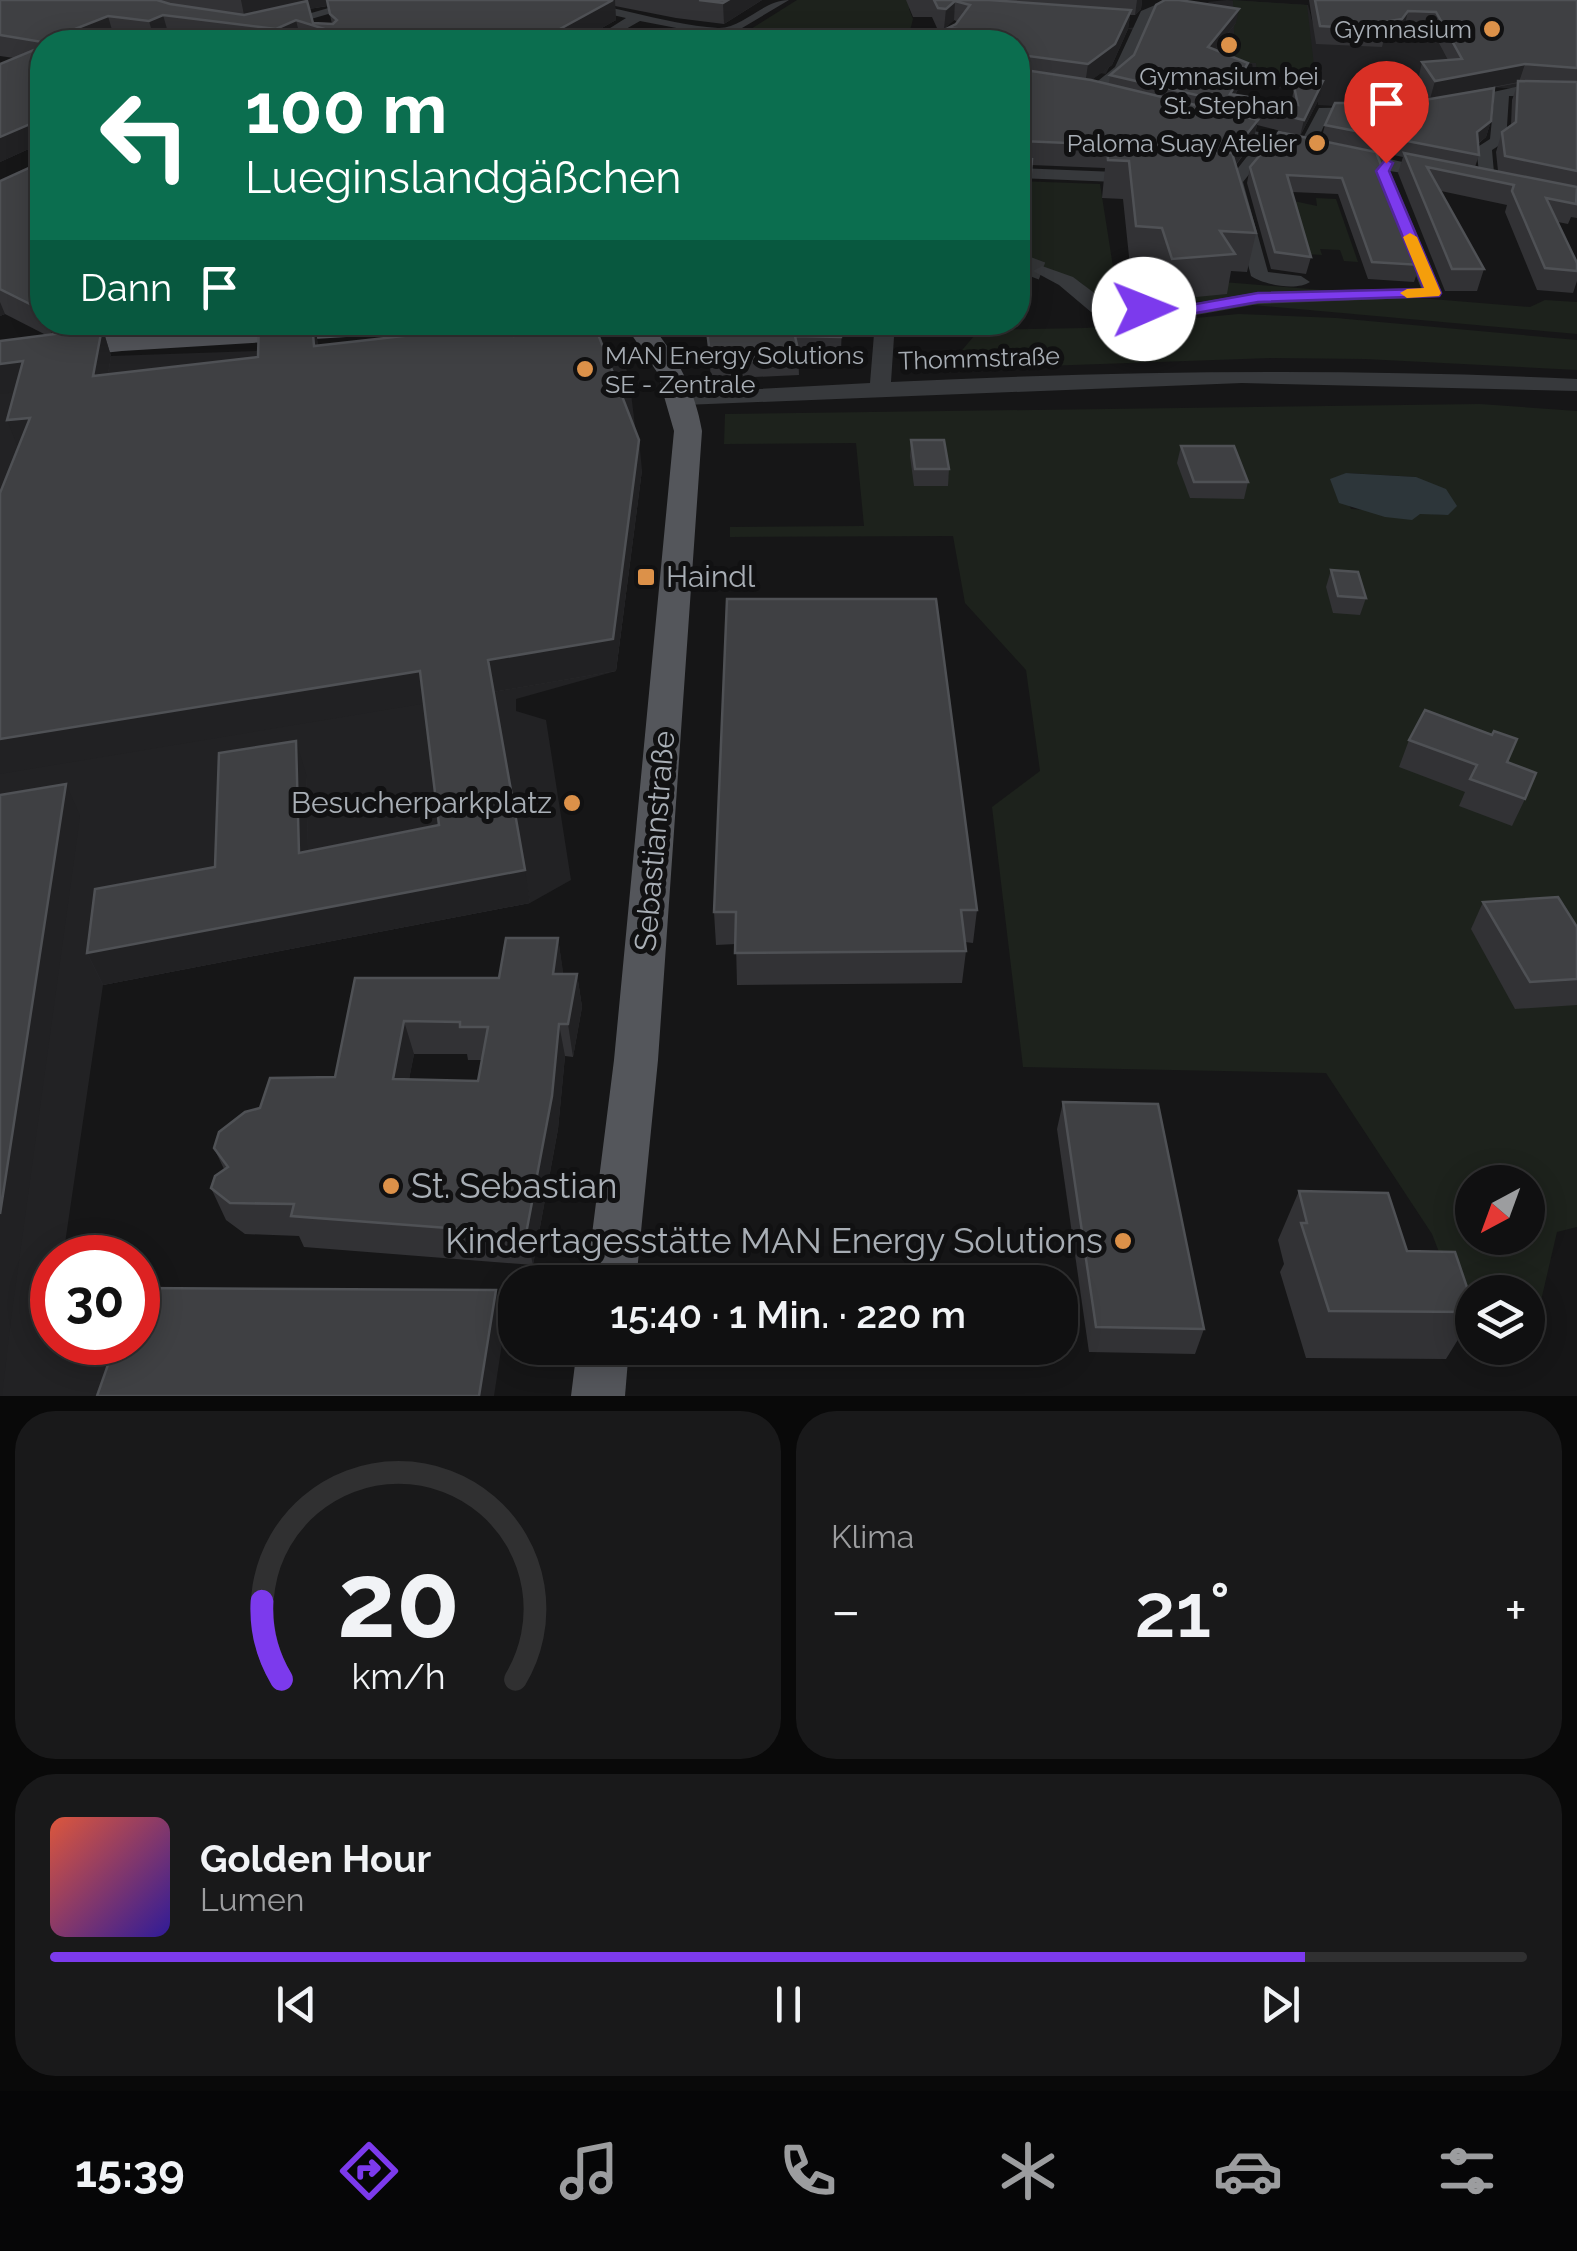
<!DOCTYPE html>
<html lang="de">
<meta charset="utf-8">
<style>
body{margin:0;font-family:Raleway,sans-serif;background:#19191a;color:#f1f3f6;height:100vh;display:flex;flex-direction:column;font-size:38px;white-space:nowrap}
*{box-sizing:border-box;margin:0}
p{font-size:32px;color:#9c9d9f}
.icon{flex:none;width:55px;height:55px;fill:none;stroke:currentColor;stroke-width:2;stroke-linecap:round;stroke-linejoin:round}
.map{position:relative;height:1396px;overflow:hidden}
.details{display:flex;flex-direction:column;gap:15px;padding:15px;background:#090909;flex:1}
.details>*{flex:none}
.guide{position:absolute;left:30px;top:30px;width:1000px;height:305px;border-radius:40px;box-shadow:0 5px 25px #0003,0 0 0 2px #303031;background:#0b6e4f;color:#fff;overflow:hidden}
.needle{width:65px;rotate:221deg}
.tools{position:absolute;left:1455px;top:1165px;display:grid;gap:20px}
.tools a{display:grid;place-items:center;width:90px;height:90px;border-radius:50%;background:#101011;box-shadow:0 5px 25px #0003,0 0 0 2px #303031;font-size:50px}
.speed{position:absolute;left:30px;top:1235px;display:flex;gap:20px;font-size:50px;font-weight:700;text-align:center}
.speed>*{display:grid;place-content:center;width:130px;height:130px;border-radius:50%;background:#101011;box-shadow:0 5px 25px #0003,0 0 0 2px #303031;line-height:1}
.speed .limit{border:15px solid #d22;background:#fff;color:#111}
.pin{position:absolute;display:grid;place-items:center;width:85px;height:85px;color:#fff;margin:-102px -42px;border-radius:50% 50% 50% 0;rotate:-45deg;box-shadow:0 0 10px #0007}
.pin .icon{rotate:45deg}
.me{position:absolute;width:110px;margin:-55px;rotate:89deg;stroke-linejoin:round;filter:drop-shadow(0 0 8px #0008)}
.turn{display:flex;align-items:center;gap:35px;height:210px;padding:0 50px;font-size:45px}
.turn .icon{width:130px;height:130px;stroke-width:2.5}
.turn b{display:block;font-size:70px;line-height:85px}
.then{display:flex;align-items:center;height:95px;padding:0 50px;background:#0003;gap:20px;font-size:38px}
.big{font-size:75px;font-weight:600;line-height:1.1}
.details .card{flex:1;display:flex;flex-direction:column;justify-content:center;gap:15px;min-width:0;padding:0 35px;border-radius:40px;background:#19191a}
.details .dial{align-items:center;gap:0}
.dial svg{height:260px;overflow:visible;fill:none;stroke:#303031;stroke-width:7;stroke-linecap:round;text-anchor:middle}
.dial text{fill:#f1f3f6;stroke:none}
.song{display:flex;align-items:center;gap:30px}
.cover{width:120px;height:120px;border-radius:15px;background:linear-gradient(135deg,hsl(10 70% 55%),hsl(250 70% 35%))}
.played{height:10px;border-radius:5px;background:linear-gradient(90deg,#7c3aed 85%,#303031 85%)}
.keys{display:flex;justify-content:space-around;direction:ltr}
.heat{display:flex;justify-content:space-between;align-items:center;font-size:55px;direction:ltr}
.details .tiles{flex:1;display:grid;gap:15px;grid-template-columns:1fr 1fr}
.card:last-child{grid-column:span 2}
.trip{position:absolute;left:498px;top:1265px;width:580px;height:100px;border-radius:40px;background:#101011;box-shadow:0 5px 25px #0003,0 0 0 2px #303031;font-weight:600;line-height:100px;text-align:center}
.menu{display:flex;height:160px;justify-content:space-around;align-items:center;background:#060607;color:#9c9d9f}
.menu .icon{width:70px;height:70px}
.menu .active{color:#7c3aed}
.menu b{font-size:45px;color:#f1f3f6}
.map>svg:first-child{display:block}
</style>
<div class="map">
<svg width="1577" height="1396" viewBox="0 0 1577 1396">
<rect width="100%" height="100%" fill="#161617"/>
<g fill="#222224">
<path d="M1227,0L1308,5L1313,24L1424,11L1577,92L1487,87L1489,92L1450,101L1367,108L1318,105V91L1265,87L1263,75L1254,74L1252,64L1193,55L1147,31L1127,29L1106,74L1062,68L1018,42H986L1232,18L1233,15L1207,2Z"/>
<path d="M592,339L617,349L623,360L629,377L641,475L616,671L516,699V711L546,720L571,880L530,903L103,985L63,1257L52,1258V1342H138L494,1396H0V370L111,356Z"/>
</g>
<g fill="#1d221c" fill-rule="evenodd">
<path d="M797,0H912L909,9L913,19L907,42H730Z"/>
<path d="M1233,0L1307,5L1316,83L1305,82L1303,76L1257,73L1256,63L1235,62Z"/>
<path d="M1018,181L1100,184L1114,273L1530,307L1545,300L1577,302V334L1207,301L1106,306L1080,282L1018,258Z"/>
<path d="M1316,198L1336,199L1358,262L1344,261L1340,250L1320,249L1322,255L1306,254L1289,200L1317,206Z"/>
<path d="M1239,314L1336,318L1577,340V370L1365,359L1271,358L901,371L900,356L895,354L976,359L958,355L979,330L1086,328Z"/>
<path d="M1480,404L1577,411V1227L1557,1232L1540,1305L1528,1315V1292H1472V1337L1432,1234L1326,1073L1023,1067L992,807L1040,771L1026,670L965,603L953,536L730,537V527L864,526L856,443L724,444L725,414ZM1347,473L1416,477L1448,515L1351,509L1337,477ZM1472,1182H1528V1238H1472Z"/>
</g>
<path fill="#2d363a" d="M1346,473L1416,477L1446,489L1457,506L1448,515L1420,514L1412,520L1385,517L1339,503L1330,479Z"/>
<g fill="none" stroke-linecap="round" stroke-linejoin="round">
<path stroke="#333537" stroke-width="18" stroke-dasharray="18 9" stroke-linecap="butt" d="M1026,265L1042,271"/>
<g fill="#37393c" fill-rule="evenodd">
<path d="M356,0H376L277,29L270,25Z"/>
<path d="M546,0C604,0 660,24 718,28C742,29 763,0 789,0L737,31L778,42L726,37L719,40L713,35L640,21L603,42H588L626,18Z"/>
<path d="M1167,0H1183C1174,7 1156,10 1150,20C1135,43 1128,94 1093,91V85L1115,67L1141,11Z"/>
<path d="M1520,86L1577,89V97L1509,96L1506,141L1492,150L1495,184L1481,187L1476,148L1490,139L1494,99L1460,105L1453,101Z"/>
<path d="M1372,107L1374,110L1367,114L1329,115L1316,143L1439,170L1441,173L1433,178L1390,171L1442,293L1440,297L1258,304L1196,315L1109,316L1091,312L1059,285L1033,271L1042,266L1073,277L1109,304L1196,303L1258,292L1421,288L1374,171L1377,166L1274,143L1243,182L1268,272L1301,276L1310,282C1297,291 1264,285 1251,276L1227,182L1260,140L1216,130V124L1302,140L1319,108Z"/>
<path d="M1018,168L1141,173L1149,178L1141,183L1018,178Z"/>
<path d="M875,322H895L891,382C1120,371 1348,368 1577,379V391L1242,383L684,405L673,399L684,393L870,383Z"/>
</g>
<g fill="#54565b" fill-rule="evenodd">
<path d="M341,322H487L475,329L122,351L0,364V348L122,335Z"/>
<path d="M623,322H649C676,355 695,389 702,431L658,1060L636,1282H586L614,1060L674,431L657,372Z"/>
<path d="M577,1348H629L625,1396H571Z"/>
</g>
</g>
<g fill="#323235" fill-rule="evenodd">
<path d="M0,0H762L724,24L676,18L615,6L616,20L577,42H218L169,36L155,42L114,37L42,42V143L0,162L14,58L0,56ZM328,6L332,24L313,23L309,9Z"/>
<path d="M906,0H1142L1141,9L1135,15H1130L1128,29L1112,65L1091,80L1109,84L1110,75L1236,23L1215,50L1248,63L1244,78L1235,95L1291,104L1296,78L1320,97L1300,136L1257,125L1253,142L1236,165L1256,233L1247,272L1231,271L1227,294L1165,300L1156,268L1130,266L1123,199L1102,198L1105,168L1031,165L1028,208L1018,207V42H947L948,28L958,22L954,20L944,29L937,28L932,17H913Z"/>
<path d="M1309,0H1577V218L1571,217L1568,224L1558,222L1577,263V281L1573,293L1537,290L1505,212L1507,205L1441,191L1484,269L1477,291H1445L1398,173L1403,157L1321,140L1325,125L1407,103L1430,99L1418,80L1422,62L1448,60L1432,30L1404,28L1397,36L1384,39L1382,47L1316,44ZM1518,83L1512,100L1511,126L1502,132L1496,152L1498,171L1475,167L1479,155L1478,144L1486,137L1491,121L1443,97Z"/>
<path d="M1376,152L1420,265L1414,282L1368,279L1338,194L1292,192L1311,257L1306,274L1271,269L1247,183L1250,167Z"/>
<path d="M42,162V322H127L117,324L116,332L104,333L111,356L108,374L258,357L259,323L178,328L177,322H314L318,346L464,329L463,322H510L514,336L642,470L616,671L493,692L530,903L103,985L87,953L215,867L306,774L308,851L439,825L424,703L18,447L46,335L5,314L0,316V181Z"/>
<path d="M706,322H842L841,353L798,352L799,375L711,379Z"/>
<path d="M911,440L949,469L948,486H914L910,456Z"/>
<path d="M1181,446L1248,482L1244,499L1190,498L1177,463Z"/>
<path d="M1331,570L1366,598L1360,615L1333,613L1326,587Z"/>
<path d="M1409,740L1507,763L1525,799L1512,826L1459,806L1465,792L1399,767Z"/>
<path d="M1483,902L1577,927V1005L1515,1009L1471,929Z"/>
<path d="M977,910L973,943L965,942L966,951L962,983L737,985L736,944L716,945L714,912Z"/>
<path d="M558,938L563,974H577L582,1007L573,1057L565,1056L558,1129L533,1265L304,1247L299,1236L245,1234L226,1220L211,1188L224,1169L214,1148L260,1108L335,1077L355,978H499ZM414,1054H467L468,1060H482L478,1081L409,1079Z"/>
<path d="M1063,1102L1204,1329L1195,1354L1089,1352L1057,1129Z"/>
<path d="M1299,1191L1407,1251L1472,1302V1317L1446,1359L1306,1358L1280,1272L1284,1264L1278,1240Z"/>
</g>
<g fill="#212123">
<path d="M241,0H361L245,20Z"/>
<path d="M613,0H615L616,20L577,42H536Z"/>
<path d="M728,0H762L724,24L723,3Z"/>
<path d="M1137,0H1142L1141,9L1135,15Z"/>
<path d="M955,1L954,20L944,29L946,9Z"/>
<path d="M1239,9L1236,23L1205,62L1208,47Z"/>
<path d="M1131,10L1128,29L1112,65L1085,85L1088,64Z"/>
<path d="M1408,11L1404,28L1397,36L1384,39L1386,30L1384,22Z"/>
<path d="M163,15L169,36L155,42L149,21Z"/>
<path d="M108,16L114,37L102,42H42Z"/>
<path d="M296,20L301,41L279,42L276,29Z"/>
<path d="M1248,63L1244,78L1230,103V94Z"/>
<path d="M1525,64L1519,82L1430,99L1435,81Z"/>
<path d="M1323,81L1320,97L1300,136L1304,120Z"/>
<path d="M42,119V143L0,162V137Z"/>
<path d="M1258,120L1253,142L1229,173L1234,150Z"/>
<path d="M1491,121L1486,137L1472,148L1477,132Z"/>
<path d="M0,302L5,314L0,316Z"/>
<path d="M48,322H127L117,324L116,332L104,333L111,356L103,405L53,339Z"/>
<path d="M312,322H314L318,343L320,375L314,346Z"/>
<path d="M23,361L34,390L0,394V364Z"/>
<path d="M30,418L19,450L7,420Z"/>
<path d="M639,440L642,470L616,671L493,692L488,660Z"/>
<path d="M420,671L427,703L0,774V739Z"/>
<path d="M296,741L306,774L309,885L299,853Z"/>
<path d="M66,784L80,816L11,1319L2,1396H0V1214Z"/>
<path d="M525,870L530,903L103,985L87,953Z"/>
<path d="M558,938L563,971L558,1007L553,974Z"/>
<path d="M577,974L582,1007L573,1057L568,1024Z"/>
<path d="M404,1021L414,1054L403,1111L393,1079Z"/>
<path d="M559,1024L565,1056L558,1129L533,1265L526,1234Z"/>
<path d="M496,1290L505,1324L494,1396H479Z"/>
</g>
<g fill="#3f4043" stroke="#4f5155" stroke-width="2.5" fill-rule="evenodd">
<path d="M0,0H157L170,4L244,15L307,1L313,23L333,24L337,20L330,14L327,0H613L536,42H366L296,20L276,29L163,15L149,21L108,16L42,42L0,35Z"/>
<path d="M699,0H728L723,3Z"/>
<path d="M934,0H989L1131,10L1115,44L1088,64L1021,55L1018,58V42H988L1007,35L948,28L956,24L970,5L955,1L946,9L938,8Z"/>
<path d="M1165,0H1179L1239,9L1208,47L1248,63L1230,94L1298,105L1294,86H1298L1296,78L1323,81L1304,120L1110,75L1134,55L1156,5Z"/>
<path d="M1315,0H1577V68L1525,64L1435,81L1422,62L1462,59L1436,12L1408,11L1402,19L1384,22L1386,30L1320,26Z"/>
<path d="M41,47L42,80L34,83L42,85V119L0,137V64Z"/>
<path d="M1018,69L1091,80L1258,120L1234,150L1021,141L1018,144Z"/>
<path d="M1518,81L1577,82V171L1505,156L1502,132L1516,122Z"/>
<path d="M1494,88L1491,121L1477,132L1479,155L1325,125L1335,103H1407Z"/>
<path d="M1279,132L1376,152L1420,265L1372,262L1342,178L1287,175L1311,257L1275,252L1250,167Z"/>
<path d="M1107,148L1232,153L1256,233L1220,231L1235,254L1172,259L1162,228L1136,226L1129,161L1108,160Z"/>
<path d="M1404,153L1577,187L1576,204L1546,198L1577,263V271L1545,268L1512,191L1514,185L1427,167L1484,269H1452Z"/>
<path d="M1018,155V157L1032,159L1030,184L1018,183Z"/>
<path d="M42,162V310L0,289V181Z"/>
<path d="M259,322H312L314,346L466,329L465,322H510L514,336L586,328L589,335L598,334L639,440L613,639L488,660L525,870L87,953L95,889L215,867L219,753L296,741L299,853L439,825L420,671L0,739V493L30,418L7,420L23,361L0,364V341L102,328L93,376L258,357Z"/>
<path d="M706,322H842L841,337L795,336L800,359L711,363Z"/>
<path d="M911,440H944L949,469H915Z"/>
<path d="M1181,446H1234L1248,482H1194Z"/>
<path d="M1331,570L1358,572L1366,598L1338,596Z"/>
<path d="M727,599H936L977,910H961L966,951L735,953L736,912H714Z"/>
<path d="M1425,710L1492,735L1494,731L1517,739L1507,762L1536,773L1525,799L1470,779L1477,765L1409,740Z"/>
<path d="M66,784L0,1214V795Z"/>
<path d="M1558,897L1577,927V979L1530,982L1483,902Z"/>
<path d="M506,938H558L553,974H577L568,1024H559L552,1096L526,1234L291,1216L294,1204L230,1203L211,1188L215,1176L228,1167L214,1148L219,1132L245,1112L260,1108L270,1078L335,1077L355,978H499ZM404,1021L460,1022V1027H488L478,1081L393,1079Z"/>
<path d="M1063,1102L1158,1104L1204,1329L1096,1327Z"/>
<path d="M1299,1191L1388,1193L1407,1251L1455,1252L1472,1302V1312L1329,1311L1301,1223H1307Z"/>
<path d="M138,1288L496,1290L479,1396H97L116,1342H138Z"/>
</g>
<path fill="#7c3aed" stroke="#51269a" stroke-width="2.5" d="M1386,159L1393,163L1389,171L1441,293L1439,296L1258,302L1196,313L1144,314L1137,309L1144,304H1196L1258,293L1424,289L1376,171Z"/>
<path fill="#f59e0b" d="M1410,233L1417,237L1441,293L1439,296L1407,298L1400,293L1407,289L1424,288L1403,237Z"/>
<g fill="#dc9149" stroke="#111112" stroke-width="4">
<circle cx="1492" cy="29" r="10"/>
<circle cx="1229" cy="45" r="10"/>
<circle cx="1317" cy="143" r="10"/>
<circle cx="585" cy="369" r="10"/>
<rect x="636" y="567" width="20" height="20" rx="5"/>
<circle cx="572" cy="803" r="10"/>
<circle cx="391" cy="1186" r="10"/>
<circle cx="1123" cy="1241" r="10"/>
</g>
<g text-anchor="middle" stroke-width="10" stroke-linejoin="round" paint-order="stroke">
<g font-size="25" fill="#a9afb6" stroke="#111112" text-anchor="end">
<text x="1472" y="38">Gymnasium</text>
<text x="1229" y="85" text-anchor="middle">Gymnasium bei<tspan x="1229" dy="29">St. Stephan</tspan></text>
<text x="1297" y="152">Paloma Suay Atelier</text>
<text x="605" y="364" text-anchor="start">MAN Energy Solutions<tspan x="605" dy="29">SE - Zentrale</tspan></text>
</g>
<g font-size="25" fill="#a9afb6" stroke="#111112">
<text transform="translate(979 358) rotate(-2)" y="9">Thommstraße</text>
</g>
<g font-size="30" fill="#a9afb6" stroke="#111112" text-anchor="start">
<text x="666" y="587">Haindl</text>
<text x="552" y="813" text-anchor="end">Besucherparkplatz</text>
</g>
<g font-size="30" fill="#a9afb6" stroke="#111112">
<text transform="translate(655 841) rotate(-85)" y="10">Sebastianstraße</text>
</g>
<g font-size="35" fill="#a9afb6" stroke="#111112" text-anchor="start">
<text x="411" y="1198">St. Sebastian</text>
<text x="1103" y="1253" text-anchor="end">Kindertagesstätte MAN Energy Solutions</text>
</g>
</g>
</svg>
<div class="tools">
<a><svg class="needle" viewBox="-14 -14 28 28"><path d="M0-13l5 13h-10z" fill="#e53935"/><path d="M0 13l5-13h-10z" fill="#9c9d9f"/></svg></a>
<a><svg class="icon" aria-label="layers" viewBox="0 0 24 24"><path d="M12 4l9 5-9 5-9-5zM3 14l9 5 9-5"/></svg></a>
</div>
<div class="speed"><div class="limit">30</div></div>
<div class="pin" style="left:1386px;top:163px;background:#d93025"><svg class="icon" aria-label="arrive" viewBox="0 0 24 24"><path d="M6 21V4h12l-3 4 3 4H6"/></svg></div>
<svg class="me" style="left:1144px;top:309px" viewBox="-20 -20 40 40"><circle r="19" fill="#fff"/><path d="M0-13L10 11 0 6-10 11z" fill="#7c3aed"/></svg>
<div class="trip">15:40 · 1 Min. · 220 m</div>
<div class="guide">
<div class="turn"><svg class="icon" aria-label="left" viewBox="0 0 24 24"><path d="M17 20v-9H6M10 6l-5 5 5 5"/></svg><div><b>100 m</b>Lueginslandgäßchen</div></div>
<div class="then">Dann<svg class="icon" aria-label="arrive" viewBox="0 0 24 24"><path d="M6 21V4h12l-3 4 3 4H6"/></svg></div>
</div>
</div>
<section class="details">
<div class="tiles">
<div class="card dial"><svg viewBox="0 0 100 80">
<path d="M14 69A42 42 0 1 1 86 69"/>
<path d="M14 69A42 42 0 0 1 8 45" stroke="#7c3aed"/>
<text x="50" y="56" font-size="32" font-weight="700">20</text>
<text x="50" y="72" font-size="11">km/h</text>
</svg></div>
<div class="card"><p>Klima</p>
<div class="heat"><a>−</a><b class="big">21°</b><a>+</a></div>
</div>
<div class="card">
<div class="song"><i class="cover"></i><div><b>Golden Hour</b><p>Lumen</p></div></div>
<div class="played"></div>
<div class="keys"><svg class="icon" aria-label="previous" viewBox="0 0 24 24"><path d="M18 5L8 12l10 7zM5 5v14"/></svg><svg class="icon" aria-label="pause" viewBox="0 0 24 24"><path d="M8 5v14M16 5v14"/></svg><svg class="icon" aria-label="next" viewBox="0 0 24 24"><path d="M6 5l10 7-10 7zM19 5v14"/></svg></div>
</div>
</div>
</section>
<nav class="menu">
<b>15:39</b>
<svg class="icon active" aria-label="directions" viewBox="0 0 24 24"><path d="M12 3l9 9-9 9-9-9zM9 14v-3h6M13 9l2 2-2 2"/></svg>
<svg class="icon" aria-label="music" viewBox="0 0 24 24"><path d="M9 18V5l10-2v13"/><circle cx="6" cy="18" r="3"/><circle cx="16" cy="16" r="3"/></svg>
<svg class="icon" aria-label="phone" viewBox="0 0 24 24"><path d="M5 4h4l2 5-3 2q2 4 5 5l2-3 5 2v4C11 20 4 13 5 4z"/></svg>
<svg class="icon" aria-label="climate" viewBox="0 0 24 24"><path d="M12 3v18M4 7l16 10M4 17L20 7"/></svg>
<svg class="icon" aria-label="car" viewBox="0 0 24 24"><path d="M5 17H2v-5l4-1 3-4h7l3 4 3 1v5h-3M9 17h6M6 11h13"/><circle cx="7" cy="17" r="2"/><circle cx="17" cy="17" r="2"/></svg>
<svg class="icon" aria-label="filters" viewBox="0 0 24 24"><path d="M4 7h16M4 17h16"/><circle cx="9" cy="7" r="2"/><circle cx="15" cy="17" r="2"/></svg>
</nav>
